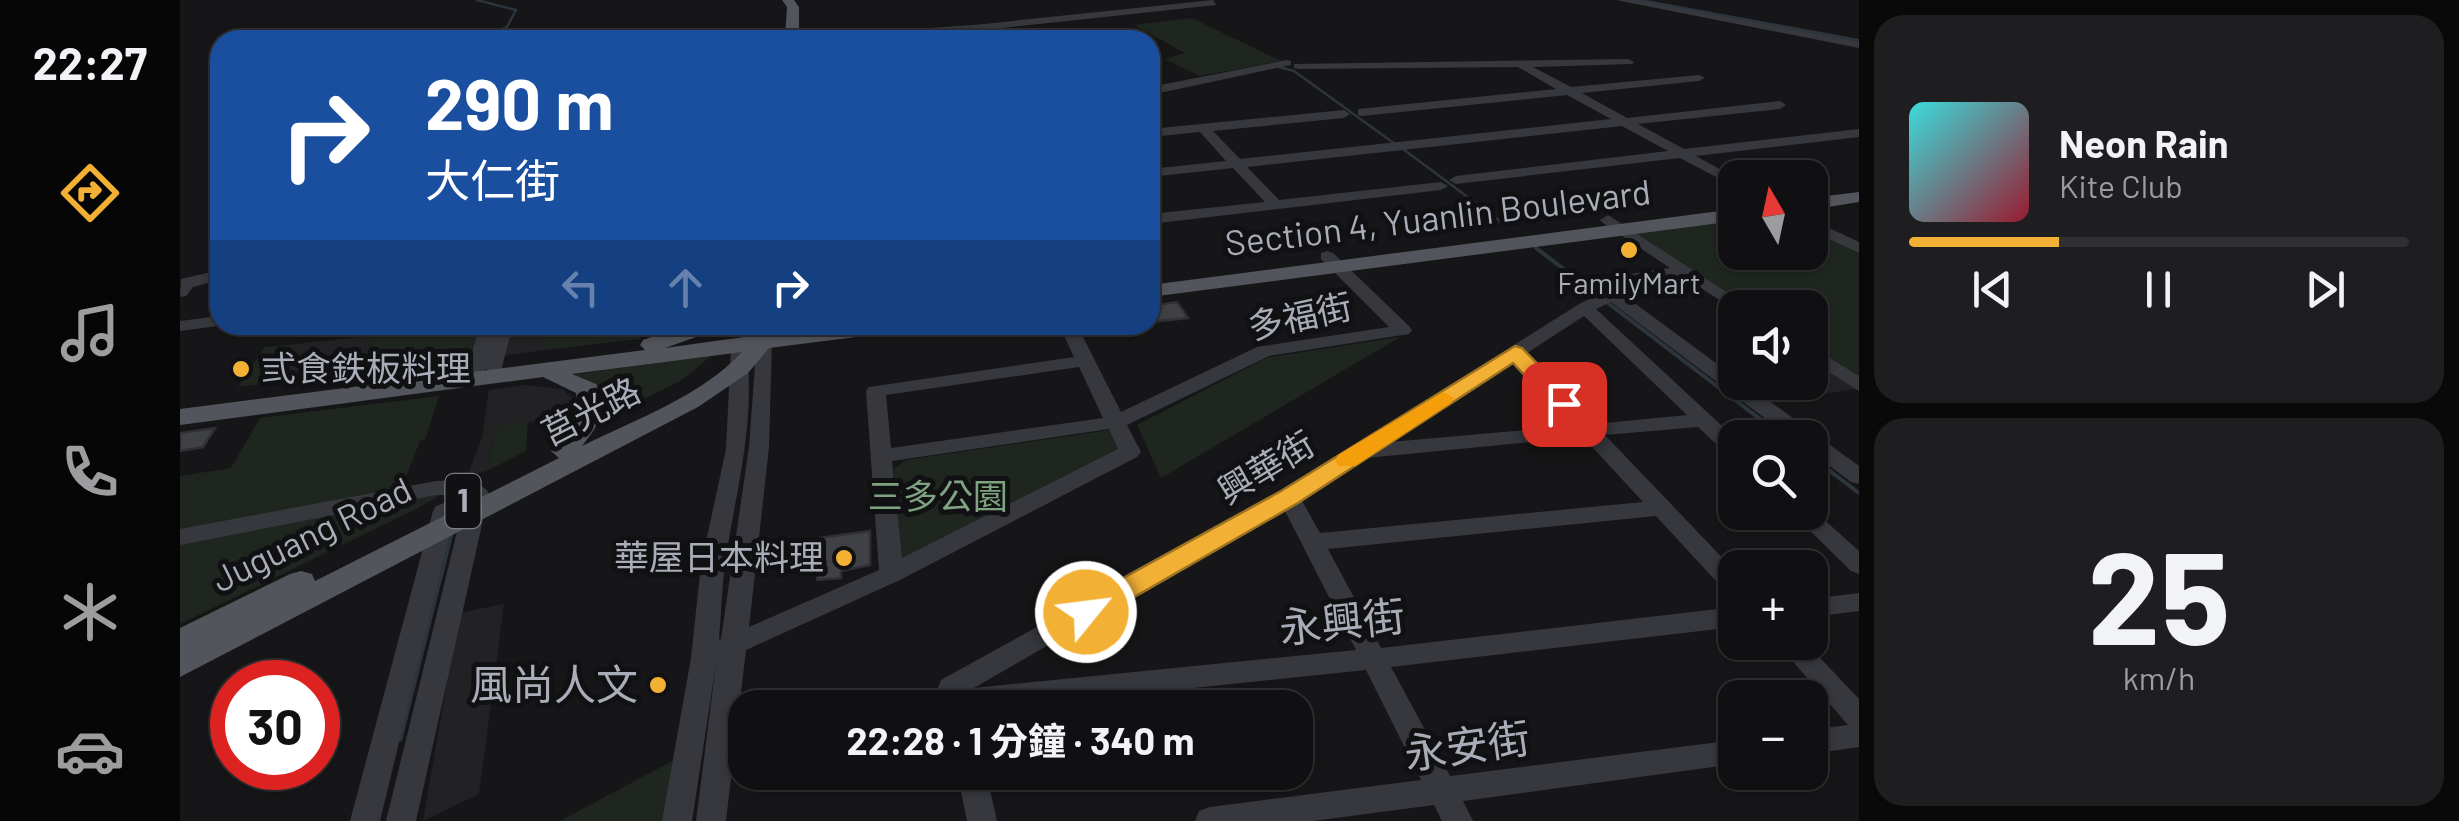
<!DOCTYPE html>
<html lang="zh-TW">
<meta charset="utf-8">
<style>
body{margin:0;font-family:Barlow,"Noto Sans TC",sans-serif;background:#1e1e20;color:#f1f3f6;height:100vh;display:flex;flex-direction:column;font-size:38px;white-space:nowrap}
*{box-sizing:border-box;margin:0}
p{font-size:32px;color:#9c9d9f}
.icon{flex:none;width:55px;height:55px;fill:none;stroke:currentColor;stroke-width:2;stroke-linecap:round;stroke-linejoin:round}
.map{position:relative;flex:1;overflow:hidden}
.sheet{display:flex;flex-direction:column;gap:15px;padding:15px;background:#09090a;width:600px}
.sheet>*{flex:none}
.hud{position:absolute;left:30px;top:30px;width:950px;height:305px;border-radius:30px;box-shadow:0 2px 8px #0004,0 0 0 2px #303032;background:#1a4fa0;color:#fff;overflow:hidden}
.needle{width:65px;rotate:351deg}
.buttons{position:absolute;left:1538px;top:160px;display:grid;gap:20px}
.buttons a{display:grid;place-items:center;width:110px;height:110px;border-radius:20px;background:#101012;box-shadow:0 2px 8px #0004,0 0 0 2px #303032;font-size:50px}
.speed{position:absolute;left:30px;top:660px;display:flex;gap:20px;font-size:50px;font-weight:700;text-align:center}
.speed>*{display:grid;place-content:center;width:130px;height:130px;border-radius:50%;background:#101012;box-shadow:0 2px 8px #0004,0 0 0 2px #303032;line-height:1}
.speed .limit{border:15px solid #d22;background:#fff;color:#111}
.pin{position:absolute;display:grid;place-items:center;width:85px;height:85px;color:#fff;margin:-42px;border-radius:20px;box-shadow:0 5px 15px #0006}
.me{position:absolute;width:110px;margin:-55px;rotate:61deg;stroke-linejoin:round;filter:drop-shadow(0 0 8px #0008)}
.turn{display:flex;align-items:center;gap:35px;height:210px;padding:0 50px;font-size:45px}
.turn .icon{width:130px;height:130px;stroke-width:2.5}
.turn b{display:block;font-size:70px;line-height:85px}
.lanes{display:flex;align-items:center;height:95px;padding:0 50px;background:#0003;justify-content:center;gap:50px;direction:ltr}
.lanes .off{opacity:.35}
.sheet .tile{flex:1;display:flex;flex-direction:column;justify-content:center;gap:15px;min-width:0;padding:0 35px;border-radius:30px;background:#1e1e20}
.sheet .dial{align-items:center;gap:0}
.dial b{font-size:130px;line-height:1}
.song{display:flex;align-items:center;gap:30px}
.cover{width:120px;height:120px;border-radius:15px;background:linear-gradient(135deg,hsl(180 70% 55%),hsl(350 70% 35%))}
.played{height:10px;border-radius:5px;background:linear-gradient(90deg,#f2b134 30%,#303032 30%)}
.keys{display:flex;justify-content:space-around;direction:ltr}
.trip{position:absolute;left:548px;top:690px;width:585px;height:100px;border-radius:30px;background:#101012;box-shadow:0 2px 8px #0004,0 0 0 2px #303032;font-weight:700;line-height:100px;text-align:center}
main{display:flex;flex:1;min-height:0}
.tab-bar{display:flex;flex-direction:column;width:180px;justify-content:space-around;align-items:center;background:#060607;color:#9c9d9f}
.tab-bar .icon{width:70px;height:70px}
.tab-bar .active{color:#f2b134}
.tab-bar b{font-size:45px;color:#f1f3f6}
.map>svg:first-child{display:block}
</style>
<main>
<nav class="tab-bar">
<b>22:27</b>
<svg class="icon active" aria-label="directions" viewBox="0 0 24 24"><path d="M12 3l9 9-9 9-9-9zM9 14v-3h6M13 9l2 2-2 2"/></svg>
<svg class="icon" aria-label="music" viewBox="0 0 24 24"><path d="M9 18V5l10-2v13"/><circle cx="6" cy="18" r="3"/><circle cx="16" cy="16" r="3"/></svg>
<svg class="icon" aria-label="phone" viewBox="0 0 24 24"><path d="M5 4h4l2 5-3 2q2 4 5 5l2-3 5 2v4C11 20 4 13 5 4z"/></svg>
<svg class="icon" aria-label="climate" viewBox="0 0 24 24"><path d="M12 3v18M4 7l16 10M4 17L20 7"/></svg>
<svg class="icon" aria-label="car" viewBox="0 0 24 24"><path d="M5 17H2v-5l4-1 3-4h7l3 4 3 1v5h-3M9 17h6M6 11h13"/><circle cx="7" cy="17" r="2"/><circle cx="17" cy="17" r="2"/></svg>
</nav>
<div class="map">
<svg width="1679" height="821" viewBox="0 0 1679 821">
<rect width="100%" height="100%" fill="#161618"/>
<g fill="#222225">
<path d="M329,325H369L364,350L321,356Z"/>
<path d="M195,335L175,373L91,383L117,344Z"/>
<path d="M1630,357L1676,389L1629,396L1611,383L1630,382Z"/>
<path d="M345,385L382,389L393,399V416L315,427L307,471L288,475L302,437L309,390Z"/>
<path d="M324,604L299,794L243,821L279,613Z"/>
</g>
<g fill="#1e261f">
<path d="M1012,18L1101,61L1019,76L985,59L1005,53L954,25Z"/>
<path d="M1555,215V252H1630V224L1679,248V384L1630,352V308L1563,307L1442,230Z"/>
<path d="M278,325H305L294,359L175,373L195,335Z"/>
<path d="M369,325H461L460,339L364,350Z"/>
<path d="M1220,337L981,478L957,425L1086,358Z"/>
<path d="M117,344L91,383L58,387L85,347Z"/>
<path d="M532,355L502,380L415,424L391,375Z"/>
<path d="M259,396L245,440L240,441L222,487L0,531V476L51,468L80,418Z"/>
<path d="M348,422L346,451L307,471L315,427Z"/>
<path d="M930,430L944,448L723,558L717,556L714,469L726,460Z"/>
<path d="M270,490L234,510L0,624V544Z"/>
<path d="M496,759L484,821H380Z"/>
</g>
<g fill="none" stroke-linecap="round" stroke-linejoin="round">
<g stroke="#2c353c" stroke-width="2.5">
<path d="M296,40L327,27L336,10L297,0"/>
<path d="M507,40L515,36"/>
<path d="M1099,67L1114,71L1215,144"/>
<path d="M1223,149L1324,224"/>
</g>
<g stroke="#2c353c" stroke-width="4">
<path d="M1320,221L1324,224"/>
<path d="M1356,248L1605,438"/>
<path d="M1630,456L1679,493"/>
<path d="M261,576L271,535"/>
</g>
<path stroke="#2c353c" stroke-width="5" d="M220,739L261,573"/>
<path fill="#2c353c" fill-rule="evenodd" d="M1451,0H1467L1679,39V43Z"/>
</g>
<g fill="#404145" stroke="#303034" stroke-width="2.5">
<path d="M997,302L1008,318L970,322V306Z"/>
<path d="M35,428L23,447L0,451V433Z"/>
<path d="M690,531V565L661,571V578L637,580L638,538Z"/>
</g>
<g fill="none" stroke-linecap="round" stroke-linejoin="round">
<g fill="#37383d" fill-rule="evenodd">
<path d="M1033,0L1036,5L794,31L660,40H607L612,37L794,25Z"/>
<path d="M1436,0H1456L1679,42V48Z"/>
<path d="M1448,59L1454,62L1452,64L1353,67L1391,87L1519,75L1525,78L1519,81L1402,93L1447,118L1600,101L1606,105L1600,109L1458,124L1504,149L1679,129V137L1516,156L1556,178L1555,187L1500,158L1276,184L1269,180L1276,176L1488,151L1442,126L1067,167L1099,200L1261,182L1268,186L1261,190L970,224V214L1085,202L1053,168L970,177V169L1046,161L1020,132L970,137V129L1164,110L1170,114L1164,118L1033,131L1060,159L1431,119L1387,95L1182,116L1178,115V109L1376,89L1338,67L1118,69L1114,68V64Z"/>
<path d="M1107,60L1111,61V65L970,95V87Z"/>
<path d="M1428,215L1571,308H1555V310L1502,276L1434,286L1438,291L1555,377V382H1563L1679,466V484L1671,482L1630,451V438H1611L1431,302L1416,309L1555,438V457L1548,455L1518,427L1425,435L1555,571V595L1546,592L1476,516L1148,549L1201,648L1555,607V627L1211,667L1270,776L1555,740V764L1283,801L1293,821H1262L1254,805L1133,821H1015L1019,811L1030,807L1241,780L1186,670L822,708H763L758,688L761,680L1101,492L1399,304L1422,293L1415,283L1417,279L1490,268L1423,223L1420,220ZM1404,316L1507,415L1414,424L1347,353ZM1334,362L1393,426L1210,442ZM1403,437L1463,502L1140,533L1121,499L1186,458ZM1104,509L1176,650L794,688Z"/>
<path d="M1630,219L1679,242V253L1630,230Z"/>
<path d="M1147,251L1153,253L1229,326L1232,330L1229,334L1089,356L947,425L961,452L957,457L720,580L566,650L546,821H516L536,664L512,821H482L511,658L521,565L546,449L551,349L558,347L567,353C575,425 556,492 545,562C542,588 541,614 539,640L541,639L569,447L577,338L583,337L592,342L589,447L569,627L699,570L686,391L689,387L894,357L879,325H897L941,412L1077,347L1209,327L1141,259V253ZM899,367L923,418L711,448L706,395ZM929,429L938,449L722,558L712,461Z"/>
<path d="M40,270V280L13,287L6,296L0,297L1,279Z"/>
<path d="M40,316V325H45L0,331V321Z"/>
<path d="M300,325H333L321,371L314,373L306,369L296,375L287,369Z"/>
<path d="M1630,346L1679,376V391L1630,360Z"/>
<path d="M256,481C275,481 296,476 309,493L236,821H206L286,495H256L0,545V529Z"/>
<path d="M264,503L272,506L275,511L200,821H170L253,511L256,506Z"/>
<path d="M1630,507L1679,551V574L1671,571L1611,512H1630Z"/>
<path d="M1679,593V611L1630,617V599Z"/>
<path d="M1596,642H1625L1679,699V747L1630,754V730L1668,725Z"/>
<path d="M777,772H806L817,821H787Z"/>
</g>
<g fill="#53555c" fill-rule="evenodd">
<path d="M602,0H614L619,7V40H605L607,7Z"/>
<path d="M1679,192V202L1630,210V198Z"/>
<path d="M1555,209V221L970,297V285Z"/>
<path d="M506,325H539L536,330L485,348C567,337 644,325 727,325L716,332L589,348L568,373L518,407L0,677V628L110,574L121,571L132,574L135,581L379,458L371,451C385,431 401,419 396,393L363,377L0,425V409L465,350L460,345L463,340ZM562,352C522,396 454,420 402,446C418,426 430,408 416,384L392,374Z"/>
</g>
</g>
<path fill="#f2b134" stroke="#9d7322" stroke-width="2.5" d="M1335,346L1342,348L1392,399L1395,404L1392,409H1376L1333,363L1118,503L916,619L906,623L896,619L892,612L896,604L1101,491Z"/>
<path fill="#f59e0b" d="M1263,392L1274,398L1271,403L1175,466H1158L1155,460L1158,455Z"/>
<g fill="#f2b134" stroke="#111113" stroke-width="4">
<circle cx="1449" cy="250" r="10"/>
<circle cx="61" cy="369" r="10"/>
<circle cx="664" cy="558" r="10"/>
<circle cx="478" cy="685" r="10"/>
</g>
<g text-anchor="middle" stroke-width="10" stroke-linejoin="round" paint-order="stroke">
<g font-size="30" fill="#a8adb8" stroke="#111113">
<text x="1449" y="294">FamilyMart</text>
</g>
<rect fill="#111113" stroke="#7b7e86" stroke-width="2.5" x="265.5" y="474" width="35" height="54" rx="8"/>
<g font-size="32" font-weight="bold" fill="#a8adb8">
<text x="283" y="512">1</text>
</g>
<g font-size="35" fill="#a8adb8" stroke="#111113">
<text transform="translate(1258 218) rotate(-7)" y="12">Section 4, Yuanlin Boulevard</text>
<text transform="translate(1120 317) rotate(-12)" y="12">多福街</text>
<text transform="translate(411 412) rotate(-27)" y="12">莒光路</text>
<text transform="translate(1086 468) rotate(-31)" y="12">興華街</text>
<text transform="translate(132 535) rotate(-26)" y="12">Juguang Road</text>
</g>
<g font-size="35" fill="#a8adb8" stroke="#111113" text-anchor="start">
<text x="81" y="381">弎食鉄板料理</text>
<text x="644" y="570" text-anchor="end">華屋日本料理</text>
</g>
<g font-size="35" fill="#7fa381" stroke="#111113">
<text x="758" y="509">三多公園</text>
</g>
<g font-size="42" fill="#a8adb8" stroke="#111113">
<text transform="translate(1162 622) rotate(-6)" y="15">永興街</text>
<text transform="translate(1287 746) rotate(-8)" y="15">永安街</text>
</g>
<g font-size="42" fill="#a8adb8" stroke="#111113" text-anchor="end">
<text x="458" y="700">風尚人文</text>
</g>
</g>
</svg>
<div class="buttons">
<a><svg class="needle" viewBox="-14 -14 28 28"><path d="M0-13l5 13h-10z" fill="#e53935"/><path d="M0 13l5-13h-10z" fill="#9c9d9f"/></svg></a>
<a><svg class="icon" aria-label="sound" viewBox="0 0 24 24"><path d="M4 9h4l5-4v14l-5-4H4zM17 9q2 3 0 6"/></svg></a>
<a><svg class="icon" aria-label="search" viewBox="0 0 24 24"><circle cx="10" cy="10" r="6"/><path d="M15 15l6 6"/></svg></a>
<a>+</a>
<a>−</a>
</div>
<div class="speed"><div class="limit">30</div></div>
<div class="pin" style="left:1384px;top:404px;background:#d93025"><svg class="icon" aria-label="arrive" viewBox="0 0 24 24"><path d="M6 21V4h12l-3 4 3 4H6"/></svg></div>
<svg class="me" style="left:906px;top:612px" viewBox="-20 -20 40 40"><circle r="17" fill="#f2b134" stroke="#fff" stroke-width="3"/><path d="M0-11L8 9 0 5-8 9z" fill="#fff"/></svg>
<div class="trip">22:28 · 1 分鐘 · 340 m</div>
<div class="hud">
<div class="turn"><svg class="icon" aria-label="right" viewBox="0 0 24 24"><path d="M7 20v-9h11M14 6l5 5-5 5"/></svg><div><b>290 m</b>大仁街</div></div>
<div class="lanes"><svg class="icon off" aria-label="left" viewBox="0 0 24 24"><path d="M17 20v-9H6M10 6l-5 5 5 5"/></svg><svg class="icon off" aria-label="ahead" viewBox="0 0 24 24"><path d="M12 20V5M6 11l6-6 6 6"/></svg><svg class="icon" aria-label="right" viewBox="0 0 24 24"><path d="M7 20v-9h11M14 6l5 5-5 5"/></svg></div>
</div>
</div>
<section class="sheet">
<div class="tile">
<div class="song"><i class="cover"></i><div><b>Neon Rain</b><p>Kite Club</p></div></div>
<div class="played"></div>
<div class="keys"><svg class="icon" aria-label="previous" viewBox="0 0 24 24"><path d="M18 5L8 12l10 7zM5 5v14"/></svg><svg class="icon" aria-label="pause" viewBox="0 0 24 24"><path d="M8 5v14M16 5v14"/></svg><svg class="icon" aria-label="next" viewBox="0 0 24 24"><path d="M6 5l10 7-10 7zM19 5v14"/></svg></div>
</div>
<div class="tile dial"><b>25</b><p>km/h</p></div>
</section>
</main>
